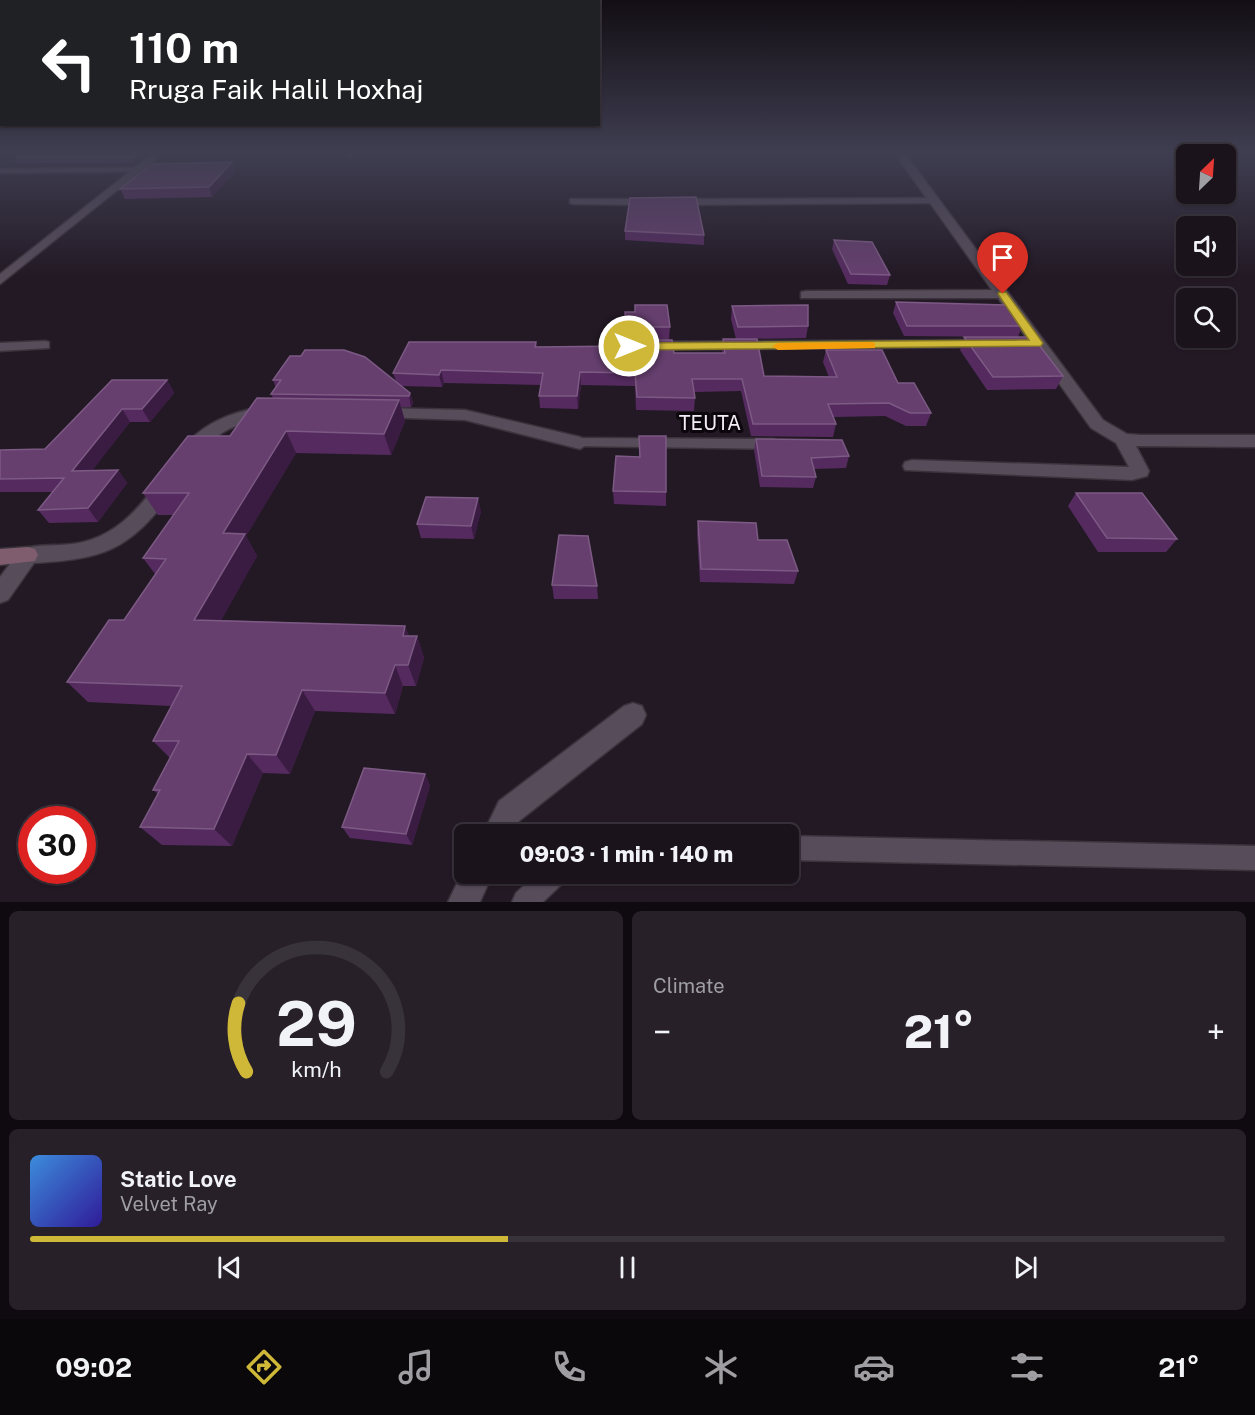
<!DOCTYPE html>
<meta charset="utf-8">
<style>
body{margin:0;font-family:"Public Sans",sans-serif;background:#272029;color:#f1f3f6;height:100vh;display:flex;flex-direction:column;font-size:22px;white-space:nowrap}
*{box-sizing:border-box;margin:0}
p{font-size:20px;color:#9f9ea3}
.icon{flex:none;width:33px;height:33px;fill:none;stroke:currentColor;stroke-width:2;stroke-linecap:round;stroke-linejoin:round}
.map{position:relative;height:902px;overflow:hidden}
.details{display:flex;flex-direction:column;gap:9px;padding:9px;background:#0e0a0f;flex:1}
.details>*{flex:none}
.guide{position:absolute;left:0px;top:0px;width:600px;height:126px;box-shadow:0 2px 4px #0004,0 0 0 2px #38323b;background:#202124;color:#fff;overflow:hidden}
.needle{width:39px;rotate:25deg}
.buttons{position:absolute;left:1176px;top:144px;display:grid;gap:12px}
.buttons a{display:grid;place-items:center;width:60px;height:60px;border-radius:9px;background:#1a131c;box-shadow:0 2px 4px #0004,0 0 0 2px #38323b;font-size:30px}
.speed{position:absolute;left:18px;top:806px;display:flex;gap:12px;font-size:30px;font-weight:700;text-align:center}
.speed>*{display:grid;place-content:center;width:78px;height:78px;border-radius:50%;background:#1a131c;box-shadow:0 2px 4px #0004,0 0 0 2px #38323b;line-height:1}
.speed .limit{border:9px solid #d22;background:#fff;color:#111}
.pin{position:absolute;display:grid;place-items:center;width:51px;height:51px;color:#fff;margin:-62px -26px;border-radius:50% 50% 50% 0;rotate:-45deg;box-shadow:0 0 6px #0007}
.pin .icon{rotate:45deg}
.me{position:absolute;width:66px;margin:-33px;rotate:90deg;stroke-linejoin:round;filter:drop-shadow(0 0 4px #0008)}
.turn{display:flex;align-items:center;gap:21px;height:126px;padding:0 30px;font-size:27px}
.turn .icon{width:78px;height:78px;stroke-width:2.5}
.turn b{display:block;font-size:42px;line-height:51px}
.big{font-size:45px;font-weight:800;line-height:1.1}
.details .tile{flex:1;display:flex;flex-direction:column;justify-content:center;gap:9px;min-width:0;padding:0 21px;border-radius:9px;background:#272029}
.details .dial{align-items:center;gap:0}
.dial svg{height:156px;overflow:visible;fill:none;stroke:#38323b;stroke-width:7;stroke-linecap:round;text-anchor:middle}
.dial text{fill:#f1f3f6;stroke:none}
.song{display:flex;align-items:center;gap:18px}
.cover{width:72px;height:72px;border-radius:9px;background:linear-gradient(135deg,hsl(210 70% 55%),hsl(250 70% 35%))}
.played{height:6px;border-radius:3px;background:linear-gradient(90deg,#cfb837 40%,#38323b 40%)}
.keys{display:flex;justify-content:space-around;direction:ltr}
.heat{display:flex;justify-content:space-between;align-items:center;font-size:33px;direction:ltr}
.details .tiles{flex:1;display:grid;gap:9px;grid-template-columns:1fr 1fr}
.tile:last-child{grid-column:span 2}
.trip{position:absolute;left:454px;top:824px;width:345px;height:60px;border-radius:9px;background:#1a131c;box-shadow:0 2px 4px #0004,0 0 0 2px #38323b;font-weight:800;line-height:60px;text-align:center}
.tab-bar{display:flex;height:96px;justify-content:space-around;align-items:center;background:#0a080b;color:#9f9ea3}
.tab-bar .icon{width:42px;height:42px}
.tab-bar .selected{color:#cfb837}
.tab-bar b{font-size:27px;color:#f1f3f6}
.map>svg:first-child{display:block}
</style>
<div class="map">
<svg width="1255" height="902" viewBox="0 0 1255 902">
<rect width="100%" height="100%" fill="#231925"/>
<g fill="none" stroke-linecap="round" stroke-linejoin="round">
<defs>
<g id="lane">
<path d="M350,151H358L350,158L346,156Z"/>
<path d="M168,167L169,169L165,171L0,173V169Z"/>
<path d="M934,198L937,199V203L678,205L673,202L678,199Z"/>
<path d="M570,199H648L653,202L648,205L573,204L570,203Z"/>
<path d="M45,341L49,342V348L0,351V343Z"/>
<path d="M580,438L774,439L781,444L774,449L575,446L573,443Z"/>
<path d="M789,836L1255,846V870L789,860Z"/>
<path d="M537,873H568L564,882L543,902H512L516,893Z"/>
</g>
<g id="street">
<path d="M156,151H166L0,284V274Z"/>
<path d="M893,151H903L1103,420L1127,434L1141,435H1255V447L1136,446L1149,471L1147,476L1132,480L905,470L903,466L905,462L912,460L1129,467L1116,443L1091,428L998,298H801V292L806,291L992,290Z"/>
<path d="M986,340L991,341L993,344L991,347L607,350L600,346L607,342Z"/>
<path d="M269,407L275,408L277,412L275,416C256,421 239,422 222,433C211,441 201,456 189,459L180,453C198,424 236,409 269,407Z"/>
<path d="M381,408L465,410L580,437L589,443L580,449L465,420L375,417L373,413Z"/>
<path d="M165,481L172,483L175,488L172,493C129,550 105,559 34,563L8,600L0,603V577L21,549C37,544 55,546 72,544C112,539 135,513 158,483Z"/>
<path d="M633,703L642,706L646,715L642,724L519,821L513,834H483L499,801L624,706Z"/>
<path d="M465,867V873H493L480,902H448Z"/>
</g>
<path id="secondary" d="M28,547L35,549L38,555L35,561L0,565V549Z"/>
</defs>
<use href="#lane" stroke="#3a333c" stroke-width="3"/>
<use href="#street" stroke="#3a333c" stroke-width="3"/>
<use href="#secondary" stroke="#3a333c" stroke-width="3"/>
<use href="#lane" fill="#574c5a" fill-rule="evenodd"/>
<use href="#street" fill="#574c5a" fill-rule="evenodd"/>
<use href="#secondary" fill="#7f5d6f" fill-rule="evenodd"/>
</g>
<g fill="#552b5f">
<path d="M148,151L135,163H18L15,158Z"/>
<path d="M235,171L212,197L125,199L120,189Z"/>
<path d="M625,231L704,235V245L625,240Z"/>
<path d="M834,240L890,275L887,285L848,284L832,249Z"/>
<path d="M896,302L1022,326L1018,337L904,336L893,313Z"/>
<path d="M635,305L670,327L669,339L626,340L625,312H635Z"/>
<path d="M732,306L808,326L806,338L736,339L731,319Z"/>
<path d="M964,337L1063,376L1056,389L987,390L960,350Z"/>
<path d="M723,339L764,376L829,377L823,362L826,350L898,383L931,413L926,426H906L885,416L833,417L836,424L833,437L751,436L741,391L694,392L695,398L694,411L636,410L635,386L581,385L578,409L540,408L539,396L541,385L444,383L442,387L401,386L410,393L413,403L411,407H401L405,421L391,455L296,453L246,536L257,556L221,620L405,626L409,636H417L424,658L416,686H403L395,714L315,711L290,774L263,773L232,846L162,845L140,827L158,794L153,790L170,758L153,741L171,706L88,702L67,682L124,620L155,574L143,558L174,515H158L143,493L230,436L273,398L271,394L276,388L273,380L396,381L393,373L536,342L537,347L674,353H722Z"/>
<path d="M167,380L174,393L150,422H130L92,470H118L127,483L98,522L49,523L38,510L53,492H0V450L45,449Z"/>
<path d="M639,436L666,492V506L614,504L613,491L639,457Z"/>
<path d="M756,439L849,456L846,468L814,469L816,477L813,488L760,487L754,450Z"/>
<path d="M1076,493L1177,539L1166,552H1098L1068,506Z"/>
<path d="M481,511L474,539L421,538L417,524Z"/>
<path d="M698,521L758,540L798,571L794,584L700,582L697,534Z"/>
<path d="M552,585L597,586L598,599H554Z"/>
<path d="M425,774L430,786L412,845L350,838L342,827Z"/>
</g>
<g fill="#3a1b41">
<path d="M141,151H148L135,163L132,158Z"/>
<path d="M232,162L235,171L212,197L209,187Z"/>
<path d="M441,370L444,383L442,387L439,375Z"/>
<path d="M580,372L581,385L578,409L577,396Z"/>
<path d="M167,380L174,393L150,422L142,409Z"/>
<path d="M410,393L413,403L411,407L409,396Z"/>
<path d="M399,400L405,421L391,455L384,434Z"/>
<path d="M122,409L130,422L82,484L72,471Z"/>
<path d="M286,431L296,453L246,536L257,556L210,641L194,620L223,533Z"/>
<path d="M118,470L127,483L98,522L88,508Z"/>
<path d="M478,498L481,511L474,539L471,526Z"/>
<path d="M405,626L413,647L417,636L424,658L416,686L408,665L403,636Z"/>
<path d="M395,665L403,686L395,714L385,693Z"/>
<path d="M302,690L315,711L290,774L276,755Z"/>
<path d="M247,754L263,773L232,846L214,829Z"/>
<path d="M425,774L430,786L412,845L406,834Z"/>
</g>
<g fill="#663f6f" stroke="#7c5a84" stroke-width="1.5">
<path d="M29,151H141L132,158H15Z"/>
<path d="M232,162L209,187L120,189L152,164Z"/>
<path d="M696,197L704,235L625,231L630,198Z"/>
<path d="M834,240L872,242L890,275L851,274Z"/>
<path d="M896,302L1006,305L1022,326H907Z"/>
<path d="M635,305H667L670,327H626L625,312H635Z"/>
<path d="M808,305V326L738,327L732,306Z"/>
<path d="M964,337H1033L1063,376L993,377Z"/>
<path d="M723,339H757L764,376L837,377L826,350H882L898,383H914L931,413H910L889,403L828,404L836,424H753L742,379H692L695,398L637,397L635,373L580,372L577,396H539L543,373L441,370L439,375L393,373L409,342H536L535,347L627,346V340H672L674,353H725Z"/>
<path d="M305,350H344L365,357L410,393L409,396L271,394L281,380H273L290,356H301Z"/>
<path d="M112,380H167L142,409H122L72,471L118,470L88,508L38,510L64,478L0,479V450L45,449Z"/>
<path d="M257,398L399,400L384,434L286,431L223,533L245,534L194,620L405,626L403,636H417L408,665H395L385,693L302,690L276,755L247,754L214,829L140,827L160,790H153L179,741H153L182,686L67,682L109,620H124L166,559L143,558L189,493H143L188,436H230Z"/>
<path d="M639,436H666V492L613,491L616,456L640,457Z"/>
<path d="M756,439L842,440L849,456L811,458L816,477L762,476Z"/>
<path d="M1076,493H1142L1177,539L1107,538Z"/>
<path d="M426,497L478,498L471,526L417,524Z"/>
<path d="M698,521L756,523L758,540H787L798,571L701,569Z"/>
<path d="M559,535L588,536L597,586L552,585Z"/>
<path d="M364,768L425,774L406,834L342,827Z"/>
</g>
<linearGradient id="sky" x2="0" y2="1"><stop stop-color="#130e14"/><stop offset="0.55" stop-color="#3f3e51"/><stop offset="1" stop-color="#3f3e51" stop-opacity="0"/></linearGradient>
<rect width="1255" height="277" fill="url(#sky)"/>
<path fill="#cfb837" stroke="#877824" stroke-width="1.5" d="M999,292H1006L1043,343L1041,346L629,350L623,346L629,343L1029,340L998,294Z"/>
<path fill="#f59e0b" d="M871,342L875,343V348L778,350L772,346L778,343Z"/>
<g text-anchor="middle" stroke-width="6" stroke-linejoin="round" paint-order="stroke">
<g font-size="20" fill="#f3ecf5" stroke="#0a060b">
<text x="710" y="430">TEUTA</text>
</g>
</g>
</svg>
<div class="buttons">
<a><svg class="needle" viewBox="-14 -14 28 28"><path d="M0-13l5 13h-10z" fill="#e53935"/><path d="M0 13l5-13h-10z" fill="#9f9ea3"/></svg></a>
<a><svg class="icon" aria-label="sound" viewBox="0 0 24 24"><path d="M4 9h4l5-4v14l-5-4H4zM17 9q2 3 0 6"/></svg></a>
<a><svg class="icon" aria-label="search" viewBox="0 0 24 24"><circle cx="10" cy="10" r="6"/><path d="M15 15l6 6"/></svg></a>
</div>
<div class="speed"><div class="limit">30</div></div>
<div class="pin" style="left:1003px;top:294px;background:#d93025"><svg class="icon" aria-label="arrive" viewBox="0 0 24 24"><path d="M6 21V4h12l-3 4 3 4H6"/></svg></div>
<svg class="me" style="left:629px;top:346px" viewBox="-20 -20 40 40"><circle r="17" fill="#cfb837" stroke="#fff" stroke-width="3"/><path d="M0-11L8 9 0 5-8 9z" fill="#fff"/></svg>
<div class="trip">09:03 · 1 min · 140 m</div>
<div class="guide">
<div class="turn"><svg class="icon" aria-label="left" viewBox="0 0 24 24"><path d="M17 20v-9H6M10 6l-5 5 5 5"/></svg><div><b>110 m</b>Rruga Faik Halil Hoxhaj</div></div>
</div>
</div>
<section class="details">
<div class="tiles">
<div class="tile dial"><svg viewBox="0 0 100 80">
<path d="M14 69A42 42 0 1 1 86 69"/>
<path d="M14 69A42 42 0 0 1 10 34" stroke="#cfb837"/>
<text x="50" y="56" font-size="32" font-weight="700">29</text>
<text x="50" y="72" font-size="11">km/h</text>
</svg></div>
<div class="tile"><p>Climate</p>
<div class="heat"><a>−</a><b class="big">21°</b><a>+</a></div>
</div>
<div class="tile">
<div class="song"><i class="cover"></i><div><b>Static Love</b><p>Velvet Ray</p></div></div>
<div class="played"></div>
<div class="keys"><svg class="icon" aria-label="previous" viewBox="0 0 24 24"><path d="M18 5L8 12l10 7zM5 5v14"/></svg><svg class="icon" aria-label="pause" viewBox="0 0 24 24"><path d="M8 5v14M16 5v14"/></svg><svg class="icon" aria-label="next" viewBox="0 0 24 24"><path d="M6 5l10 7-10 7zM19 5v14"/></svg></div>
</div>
</div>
</section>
<nav class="tab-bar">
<b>09:02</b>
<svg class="icon selected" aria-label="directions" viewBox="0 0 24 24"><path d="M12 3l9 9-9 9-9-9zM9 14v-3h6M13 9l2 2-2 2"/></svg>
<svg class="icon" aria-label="music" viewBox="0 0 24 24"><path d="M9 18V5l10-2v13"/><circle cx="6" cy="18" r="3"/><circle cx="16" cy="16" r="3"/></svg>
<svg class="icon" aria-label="phone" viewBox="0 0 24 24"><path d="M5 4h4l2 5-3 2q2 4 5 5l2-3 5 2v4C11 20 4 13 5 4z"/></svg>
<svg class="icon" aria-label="climate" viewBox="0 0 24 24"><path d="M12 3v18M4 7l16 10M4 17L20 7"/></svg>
<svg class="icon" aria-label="car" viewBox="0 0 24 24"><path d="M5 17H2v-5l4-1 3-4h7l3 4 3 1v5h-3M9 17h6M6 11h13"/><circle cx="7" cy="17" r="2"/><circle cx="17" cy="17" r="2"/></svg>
<svg class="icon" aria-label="filters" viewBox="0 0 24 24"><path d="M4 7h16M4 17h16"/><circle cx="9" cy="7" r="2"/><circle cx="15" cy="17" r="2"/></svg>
<b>21°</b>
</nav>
